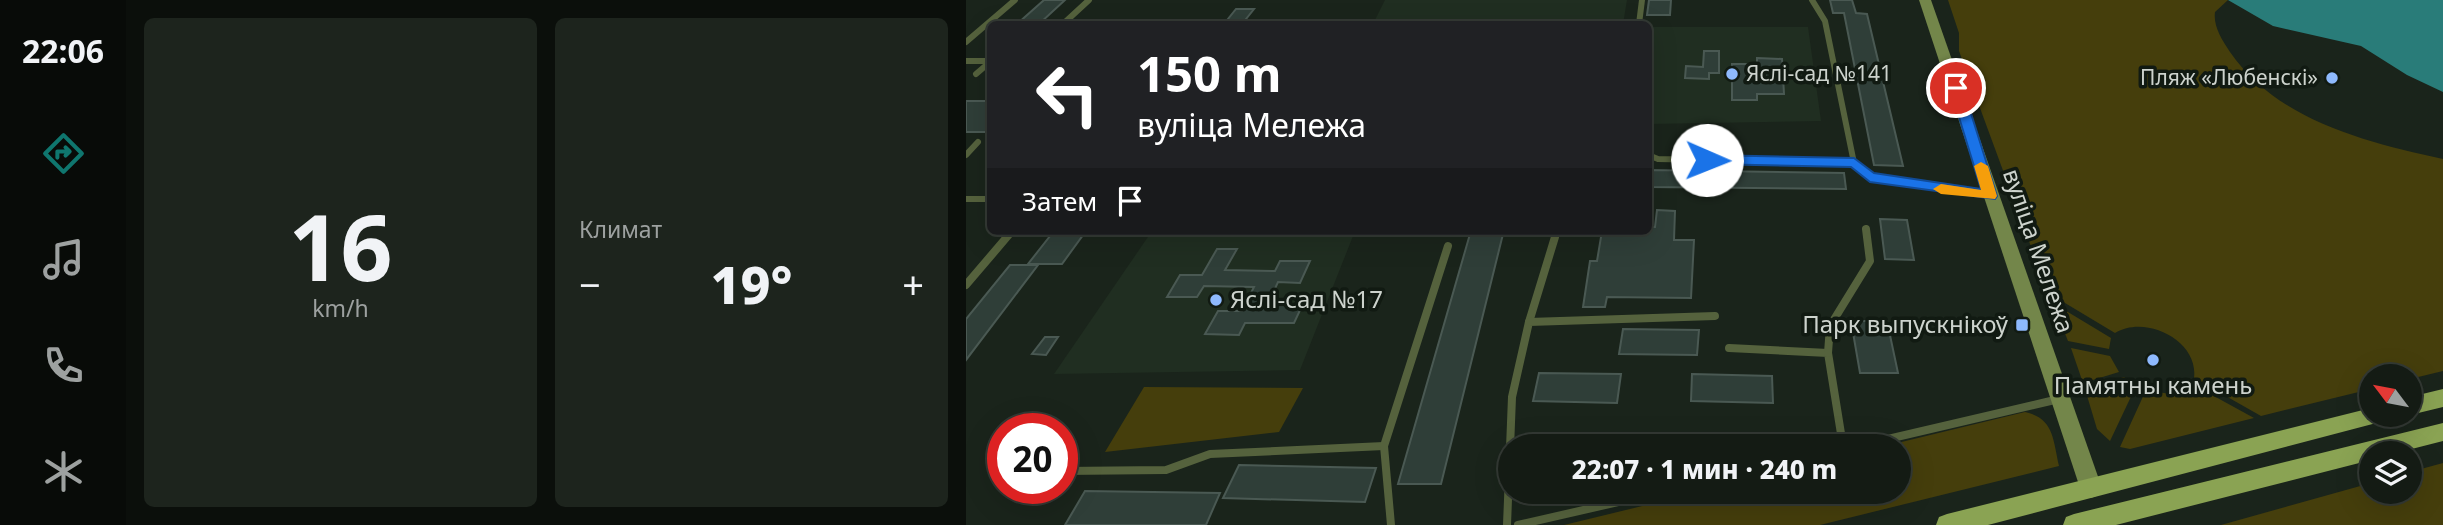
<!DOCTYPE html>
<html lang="ru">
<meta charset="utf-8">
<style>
body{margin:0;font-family:"Noto Sans",sans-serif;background:#1d241d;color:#f1f3f6;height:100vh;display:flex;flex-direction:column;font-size:26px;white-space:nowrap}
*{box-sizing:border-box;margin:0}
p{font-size:23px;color:#9da1a0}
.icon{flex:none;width:38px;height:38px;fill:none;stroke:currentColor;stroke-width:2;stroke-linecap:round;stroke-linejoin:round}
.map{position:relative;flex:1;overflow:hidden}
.side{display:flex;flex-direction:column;gap:18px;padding:18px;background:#0b0f0b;width:840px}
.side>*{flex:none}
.hud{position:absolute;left:21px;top:21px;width:665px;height:214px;border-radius:10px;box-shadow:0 7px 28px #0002,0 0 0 2px #333934;background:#202124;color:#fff;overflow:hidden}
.needle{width:46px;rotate:302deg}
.controls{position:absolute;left:1393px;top:364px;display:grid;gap:14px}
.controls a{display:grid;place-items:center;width:63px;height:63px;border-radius:50%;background:#141b14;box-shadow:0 7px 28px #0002,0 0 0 2px #333934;font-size:35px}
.speed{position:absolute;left:21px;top:413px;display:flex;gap:14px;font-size:35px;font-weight:700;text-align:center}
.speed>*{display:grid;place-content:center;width:91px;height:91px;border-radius:50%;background:#141b14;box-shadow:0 7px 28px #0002,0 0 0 2px #333934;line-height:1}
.speed .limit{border:10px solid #d22;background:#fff;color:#111}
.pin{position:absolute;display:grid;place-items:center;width:60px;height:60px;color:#fff;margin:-30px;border:4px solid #fff;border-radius:50%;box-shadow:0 2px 7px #0007}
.me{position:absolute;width:77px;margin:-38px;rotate:91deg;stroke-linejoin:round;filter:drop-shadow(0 0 5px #0008)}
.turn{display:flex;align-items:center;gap:24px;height:147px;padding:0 35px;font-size:32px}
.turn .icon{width:91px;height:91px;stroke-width:2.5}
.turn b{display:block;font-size:49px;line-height:60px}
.then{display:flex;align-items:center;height:66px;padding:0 35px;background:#0003;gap:14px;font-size:26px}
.big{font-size:52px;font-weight:800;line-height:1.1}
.side .card{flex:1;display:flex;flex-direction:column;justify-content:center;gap:10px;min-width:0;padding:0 24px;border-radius:10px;background:#1d241d}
.side .dial{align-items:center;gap:0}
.dial b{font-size:91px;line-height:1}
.heat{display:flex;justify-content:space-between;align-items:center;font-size:38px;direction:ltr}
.side .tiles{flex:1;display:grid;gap:18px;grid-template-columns:repeat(2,1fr)}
.trip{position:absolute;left:532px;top:434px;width:413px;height:70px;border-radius:35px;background:#141b14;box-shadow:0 7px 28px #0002,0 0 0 2px #333934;font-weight:800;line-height:70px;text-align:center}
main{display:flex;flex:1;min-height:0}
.dock{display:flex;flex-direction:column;width:126px;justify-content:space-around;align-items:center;background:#080b08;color:#9da1a0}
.dock .icon{width:49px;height:49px}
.dock .selected{color:#0f766e}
.dock b{font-size:32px;color:#f1f3f6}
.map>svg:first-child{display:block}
</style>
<main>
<nav class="dock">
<b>22:06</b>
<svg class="icon selected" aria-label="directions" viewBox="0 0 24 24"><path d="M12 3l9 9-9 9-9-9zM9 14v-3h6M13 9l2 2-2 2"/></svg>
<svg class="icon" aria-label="music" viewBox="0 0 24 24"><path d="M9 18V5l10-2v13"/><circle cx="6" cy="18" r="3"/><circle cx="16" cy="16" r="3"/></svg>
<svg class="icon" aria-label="phone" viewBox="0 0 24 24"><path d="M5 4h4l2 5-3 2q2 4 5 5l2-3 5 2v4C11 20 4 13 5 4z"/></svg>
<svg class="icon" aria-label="climate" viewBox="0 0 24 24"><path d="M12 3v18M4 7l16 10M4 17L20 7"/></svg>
</nav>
<section class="side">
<div class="tiles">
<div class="card dial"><b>16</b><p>km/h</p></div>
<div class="card"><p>Климат</p>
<div class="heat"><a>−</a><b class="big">19°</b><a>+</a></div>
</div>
</div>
</section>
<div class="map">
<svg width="1477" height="525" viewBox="0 0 1477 525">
<rect width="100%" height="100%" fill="#1a241b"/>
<g fill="#202e21">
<path d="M419,0H661L657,24H412L409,20Z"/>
<path d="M682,27H842L855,121L683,124Z"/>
<path d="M186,231H389L334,370L88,374Z"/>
</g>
<g fill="#453e0c">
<path d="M982,0H1262L1249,12C1247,26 1256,40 1264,52C1312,121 1400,142 1477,159V371L1444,379V376H1405V389L1295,416L1228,378C1233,340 1179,314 1149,333L1084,294L1081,286L1087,277L1079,259L1067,252L993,51V33Z"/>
<path d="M1087,303L1145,338L1143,349L1102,341Z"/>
<path d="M1105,348L1144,356L1153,372L1117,383Z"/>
<path d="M1158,377L1170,386L1144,441L1131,429L1119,389Z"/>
<path d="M1226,384L1288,418L1164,449L1154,447L1180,390L1204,394Z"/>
<path d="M178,387L337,388L313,432L139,452Z"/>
<path d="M1059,412C1088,418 1087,440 1093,466L854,525H598L734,492H933V446H919Z"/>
<path d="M1477,463V525H1255L1405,483V492H1444V472Z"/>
</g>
<path fill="#297c79" d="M1262,0H1477V92L1441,75L1395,46L1307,26Z"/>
<g fill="#2f3e38" stroke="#4a5953" stroke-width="2">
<path d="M78,0H99L73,24H51Z"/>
<path d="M683,0H705L704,15H681Z"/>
<path d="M864,0H886L890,13L901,14L937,166L908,165L878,13H867Z"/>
<path d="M270,9H288L276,24H258Z"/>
<path d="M738,51H753V73H743V79L719,78L720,66L737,67Z"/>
<path d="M791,58L816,59L818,94H791V100H766V64H791Z"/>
<rect x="0" y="101" width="24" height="31"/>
<path d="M682,170L878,173L880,189L682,187Z"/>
<path d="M691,210L709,211L708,240H728L725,298L641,297L639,307H617L624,261H631L636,231H682V227H689Z"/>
<path d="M914,219L941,220L948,260L919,259Z"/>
<path d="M88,231H120L96,264H62Z"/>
<path d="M504,234H537L475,484H432Z"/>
<path d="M251,249H271L259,270L309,271L314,261H344L334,283L312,282L301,306H336L328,323H279L273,335L239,334L252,311H276L288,287L238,286L231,297H201L214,275H236Z"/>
<path d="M44,265H72L0,360V319Z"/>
<path d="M885,321H921L932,373H894Z"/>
<path d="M657,329L733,330L731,355L653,354Z"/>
<path d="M79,337H92L80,355L66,354Z"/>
<path d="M573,373L655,374L651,403L567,401Z"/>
<path d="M726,374L806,376L807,403L725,401Z"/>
<path d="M273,465L410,468L399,502L257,498Z"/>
<path d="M119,491L254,493L240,525H99Z"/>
</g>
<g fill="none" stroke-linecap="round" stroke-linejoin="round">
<g stroke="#55623d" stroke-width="6">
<path d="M846,0L859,21L888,163"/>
<path d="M97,24L123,0"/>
<path d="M673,24L676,0"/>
<path d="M0,42L49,0"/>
<path d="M0,61H24"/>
<path d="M10,74L24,62"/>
<path d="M0,155L12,142"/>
<path d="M682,155L692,159L888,163L904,177L1024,196"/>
<path d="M0,199H24"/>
</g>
<g stroke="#55623d" stroke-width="8">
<path d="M0,285L46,231"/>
<path d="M563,322L589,237"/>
<path d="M763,348L862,353L877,446"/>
<path d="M862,353L864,326L904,261L900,229"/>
<path d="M892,446L1093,399"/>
<path d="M96,471L200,470L244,454L418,446"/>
<path d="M26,472H37"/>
<path d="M425,525L418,446L482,246"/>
<path d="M541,525L546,397L563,322L749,316"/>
<path d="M552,525L696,492"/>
</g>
<path fill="#73864a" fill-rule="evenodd" d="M953,0H965L1136,488L1133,495L1125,498L1117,495L1114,488Z"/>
<g fill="#8aa353" fill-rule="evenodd">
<path d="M1477,389V407L1444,415V397Z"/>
<path d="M1405,408V415H1421L1418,421L1022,525H970L973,517L981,514Z"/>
<path d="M1477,423V441L1430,453H1405V460L1150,525H1097L1100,517L1108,514Z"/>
</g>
</g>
<path fill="#1a73e8" stroke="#114b97" stroke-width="2" d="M990,84L997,88L1031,196L1029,199L904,182L885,167L741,164L734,160L741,155L888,158L908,173L1015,189L984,88Z"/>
<path fill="#f59e0b" d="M1015,162L1022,166L1031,196L1029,199L975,194L967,189L975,184L1015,190L1008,166Z"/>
<g fill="#8eb9fd" stroke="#111a12" stroke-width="2.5">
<circle cx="766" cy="74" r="7"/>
<circle cx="1366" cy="78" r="7"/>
<circle cx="250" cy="300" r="7"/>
<rect x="1049" y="318" width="14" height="14" rx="3.5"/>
<circle cx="1187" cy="360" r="7"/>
</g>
<g text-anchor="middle" stroke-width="7" stroke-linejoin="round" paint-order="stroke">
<g font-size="21" fill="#cdd3cd" stroke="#111a12" text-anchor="start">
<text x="780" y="81">Яслі-сад №141</text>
<text x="1352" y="85" text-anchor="end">Пляж «Любенскі»</text>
</g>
<g font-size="24" fill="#cdd3cd" stroke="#111a12">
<text transform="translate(1072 251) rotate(71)" y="8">вуліца Мележа</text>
</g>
<g font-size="24" fill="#cdd3cd" stroke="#111a12" text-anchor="start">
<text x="264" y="308">Яслі-сад №17</text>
<text x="1042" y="333" text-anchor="end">Парк выпускнікоў</text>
<text x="1187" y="394" text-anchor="middle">Памятны камень</text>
</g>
</g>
</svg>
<div class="controls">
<a><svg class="needle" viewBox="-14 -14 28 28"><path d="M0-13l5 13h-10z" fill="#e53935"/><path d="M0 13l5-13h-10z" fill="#9da1a0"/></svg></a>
<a><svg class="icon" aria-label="layers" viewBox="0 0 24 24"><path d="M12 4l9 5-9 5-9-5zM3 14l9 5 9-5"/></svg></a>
</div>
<div class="speed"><div class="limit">20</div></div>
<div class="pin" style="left:990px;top:88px;background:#d93025"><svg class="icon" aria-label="arrive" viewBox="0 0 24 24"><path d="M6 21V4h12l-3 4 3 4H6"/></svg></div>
<svg class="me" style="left:741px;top:160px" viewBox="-20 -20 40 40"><circle r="19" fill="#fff"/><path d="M0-13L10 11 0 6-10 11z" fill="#1a73e8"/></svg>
<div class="trip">22:07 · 1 мин · 240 m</div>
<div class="hud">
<div class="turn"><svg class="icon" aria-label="left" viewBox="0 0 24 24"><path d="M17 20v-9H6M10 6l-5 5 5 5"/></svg><div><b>150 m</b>вуліца Мележа</div></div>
<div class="then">Затем<svg class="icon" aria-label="arrive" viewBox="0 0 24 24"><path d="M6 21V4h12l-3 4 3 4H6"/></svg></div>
</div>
</div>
</main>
